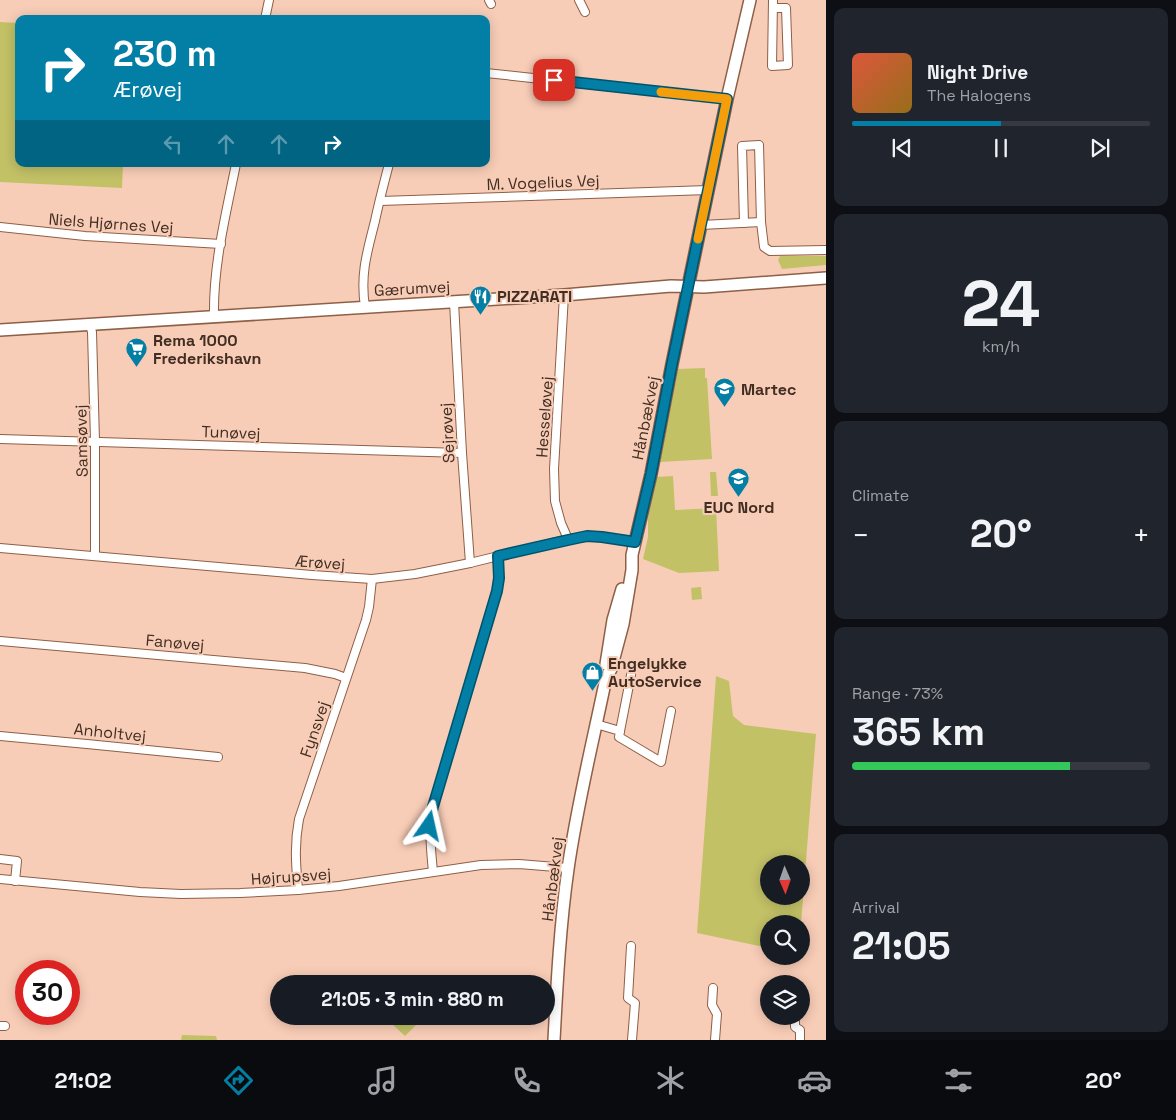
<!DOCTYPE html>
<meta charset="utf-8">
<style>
body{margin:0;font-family:"Space Grotesk",sans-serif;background:#20242c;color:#f1f3f6;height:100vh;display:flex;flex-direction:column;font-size:19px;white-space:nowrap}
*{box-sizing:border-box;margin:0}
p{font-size:16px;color:#9ea1a6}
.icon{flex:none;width:28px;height:28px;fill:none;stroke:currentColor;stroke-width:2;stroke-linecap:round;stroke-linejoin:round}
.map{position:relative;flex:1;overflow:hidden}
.details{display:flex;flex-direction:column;gap:8px;padding:8px;background:#0d0f14;width:350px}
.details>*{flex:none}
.top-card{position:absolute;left:15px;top:15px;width:475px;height:152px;border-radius:10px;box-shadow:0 2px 12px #0003;background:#037ea4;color:#fff;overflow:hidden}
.needle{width:32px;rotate:178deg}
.fabs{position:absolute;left:760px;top:855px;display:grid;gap:10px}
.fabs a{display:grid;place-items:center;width:50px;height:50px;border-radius:50%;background:#171b24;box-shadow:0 2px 12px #0003;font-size:25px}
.speed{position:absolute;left:15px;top:960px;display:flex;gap:10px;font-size:25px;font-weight:700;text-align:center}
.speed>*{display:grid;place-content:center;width:65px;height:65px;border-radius:50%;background:#171b24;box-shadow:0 2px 12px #0003;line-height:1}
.speed .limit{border:8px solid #d22;background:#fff;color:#111}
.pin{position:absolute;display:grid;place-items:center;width:42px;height:42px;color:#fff;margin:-21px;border-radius:10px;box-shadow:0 2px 8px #0006}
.me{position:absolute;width:55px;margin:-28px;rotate:11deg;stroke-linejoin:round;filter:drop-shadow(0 0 4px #0008)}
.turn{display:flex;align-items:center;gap:18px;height:105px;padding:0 15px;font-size:22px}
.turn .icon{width:65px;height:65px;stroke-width:2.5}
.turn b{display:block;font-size:35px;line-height:42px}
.lanes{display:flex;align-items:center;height:48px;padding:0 15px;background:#0003;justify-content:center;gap:25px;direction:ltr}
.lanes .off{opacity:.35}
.big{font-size:38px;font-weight:700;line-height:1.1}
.details .tile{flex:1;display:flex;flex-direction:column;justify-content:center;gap:8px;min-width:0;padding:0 18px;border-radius:10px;background:#20242c}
.details .dial{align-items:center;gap:0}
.dial b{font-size:65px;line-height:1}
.song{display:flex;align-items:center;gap:15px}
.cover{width:60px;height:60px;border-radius:8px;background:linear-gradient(135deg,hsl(10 70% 55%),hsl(40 70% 35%))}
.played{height:5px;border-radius:2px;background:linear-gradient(90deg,#037ea4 50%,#363941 50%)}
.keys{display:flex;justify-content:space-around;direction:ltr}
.heat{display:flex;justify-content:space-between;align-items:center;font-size:28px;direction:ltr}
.charge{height:8px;border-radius:4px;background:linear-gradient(90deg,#34c759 73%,#363941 0)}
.trip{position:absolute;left:270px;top:975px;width:285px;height:50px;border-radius:25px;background:#171b24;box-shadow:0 2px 12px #0003;font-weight:700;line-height:50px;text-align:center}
.menu{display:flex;height:80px;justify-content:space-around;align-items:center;background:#090b0e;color:#9ea1a6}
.menu .icon{width:35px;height:35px}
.menu .selected{color:#037ea4}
.menu b{font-size:22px;color:#f1f3f6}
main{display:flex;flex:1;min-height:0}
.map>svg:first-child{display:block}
</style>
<main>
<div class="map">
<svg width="826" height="1040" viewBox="0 0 826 1040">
<rect width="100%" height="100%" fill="#f8cdb7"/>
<g fill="#c2c166" fill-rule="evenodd">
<path d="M0,22L19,23V164H123L122,188L0,182Z"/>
<path d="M780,256H826V265L782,269L778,260Z"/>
<path d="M705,368V378H707L712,459L660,462L678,369Z"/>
<path d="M710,472H716L718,496H711Z"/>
<path d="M673,476L675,510L716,508L719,571L679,573L643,559L648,537V518L656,477Z"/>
<path d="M701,587L702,599L692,600L691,588Z"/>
<path d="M716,676L729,681L733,716L744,725L816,734L801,924H769V948L697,933ZM769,864H801V896H769Z"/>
<path d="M397,1016H411L418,1023L405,1036L391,1023Z"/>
<path d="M182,1035L216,1036L217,1040H181Z"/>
</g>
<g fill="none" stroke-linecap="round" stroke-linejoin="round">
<defs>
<g id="street">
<path d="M489,0L491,4"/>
<path d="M579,0L585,12"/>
<path d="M773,8H786L788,65L772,66L773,0"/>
<path d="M265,19L269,0"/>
<path d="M486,73L727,99"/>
<path d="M380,201L708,190"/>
<path d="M744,223L742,146L759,145L761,222"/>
<path d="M701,225L761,222L764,247L770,251L826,250"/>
<path d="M0,227L85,236L221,244"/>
<path d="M564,295L554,469L555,501L561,523L568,539"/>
<path d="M454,302L462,453L470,563"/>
<path d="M365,307C360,275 367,252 375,221C379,202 384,183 389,164"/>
<path d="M214,316C213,265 226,214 236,164"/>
<path d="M90,325L92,332L95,441V556"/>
<path d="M0,439L462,453"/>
<path d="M0,548L312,575L372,579L415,574L470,563L568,539L587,537H602L635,542"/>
<path d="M0,641L305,668L335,674L346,678"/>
<path d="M596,724L620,731L619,737L661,762L671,711"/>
<path d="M620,731L631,675"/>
<path d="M0,736L87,744L218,757"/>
<path d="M0,859L17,861L15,881"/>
<path d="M433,872C431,851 429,831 432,810L497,591L499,578L498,556"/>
<path d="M0,879L140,892L181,894L240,893L298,890L339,886L481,865L519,864L568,868"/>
<path d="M298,890C296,864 294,846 299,819L366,620L369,607L372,579"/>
<path d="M631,946L628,998L635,1003L632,1040"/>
<path d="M713,988L712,1005L717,1014L715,1040"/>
<path d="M795,1016V1027L800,1030V1040"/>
<path d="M0,1026H5"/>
</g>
<g id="secondary">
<path d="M0,330L564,295L671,286L704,287L826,278"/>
<path d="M606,664L613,620L622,589"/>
<path d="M554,1040C557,983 560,925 568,869C577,805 593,741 606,678L611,669L623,624L632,570V555L651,474L672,364L727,99L750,0"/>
</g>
</defs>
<use href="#street" stroke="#8e5f47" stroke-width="10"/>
<use href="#secondary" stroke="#8e5f47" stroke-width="14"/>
<use href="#street" stroke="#fff" stroke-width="8"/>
<use href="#secondary" stroke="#fff" stroke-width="11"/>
</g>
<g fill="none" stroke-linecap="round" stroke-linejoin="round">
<defs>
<path id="route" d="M429,826L432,810L497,591L499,578L498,556L568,540L587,536L602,537L635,542L651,474L672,364L727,99L554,80"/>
</defs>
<use href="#route" stroke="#02526b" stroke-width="12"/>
<use href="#route" stroke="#037ea4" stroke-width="9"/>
<path stroke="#f59e0b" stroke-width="9" d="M661,92L727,99L698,239"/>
</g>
<defs>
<symbol id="restaurant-pin" viewBox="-11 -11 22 30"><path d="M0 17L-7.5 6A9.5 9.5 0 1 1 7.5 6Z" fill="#037ea4" stroke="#f8cdb7"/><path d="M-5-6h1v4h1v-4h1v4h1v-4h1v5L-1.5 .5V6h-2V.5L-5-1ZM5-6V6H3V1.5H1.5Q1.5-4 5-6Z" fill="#fff"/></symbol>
<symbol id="supermarket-pin" viewBox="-11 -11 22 30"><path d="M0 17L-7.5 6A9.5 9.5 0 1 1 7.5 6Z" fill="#037ea4" stroke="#f8cdb7"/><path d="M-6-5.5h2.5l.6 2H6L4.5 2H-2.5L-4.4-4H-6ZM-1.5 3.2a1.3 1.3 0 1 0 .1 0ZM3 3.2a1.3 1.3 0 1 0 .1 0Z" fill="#fff"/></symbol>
<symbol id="university-pin" viewBox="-11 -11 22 30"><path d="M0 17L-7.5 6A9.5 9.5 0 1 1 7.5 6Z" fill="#037ea4" stroke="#f8cdb7"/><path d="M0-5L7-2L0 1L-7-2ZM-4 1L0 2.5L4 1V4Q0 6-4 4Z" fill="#fff"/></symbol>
<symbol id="shop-pin" viewBox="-11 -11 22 30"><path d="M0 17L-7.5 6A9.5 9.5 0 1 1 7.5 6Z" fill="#037ea4" stroke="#f8cdb7"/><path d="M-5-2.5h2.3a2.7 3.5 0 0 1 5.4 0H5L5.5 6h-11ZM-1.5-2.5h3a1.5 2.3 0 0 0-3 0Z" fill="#fff"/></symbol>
</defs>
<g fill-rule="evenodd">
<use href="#restaurant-pin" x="468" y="284" width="25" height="34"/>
<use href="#supermarket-pin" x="124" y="336" width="25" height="34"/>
<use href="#university-pin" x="712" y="376" width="25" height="34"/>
<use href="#university-pin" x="726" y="466" width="25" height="34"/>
<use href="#shop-pin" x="580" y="660" width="25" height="34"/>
</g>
<g text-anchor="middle" stroke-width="4" stroke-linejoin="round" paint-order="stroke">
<g font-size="16" fill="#422d22" stroke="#f8cdb7">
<text transform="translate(543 182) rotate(-2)" y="6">M. Vogelius Vej</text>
<text transform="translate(111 223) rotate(4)" y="6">Niels Hjørnes Vej</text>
<text transform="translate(412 288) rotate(-3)" y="6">Gærumvej</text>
<text transform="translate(544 417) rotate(-86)" y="6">Hesseløvej</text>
<text transform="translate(645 418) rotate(-79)" y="6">Hånbækvej</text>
<text transform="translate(231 432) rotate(2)" y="6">Tunøvej</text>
<text transform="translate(447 433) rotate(-93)" y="6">Sejrøvej</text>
<text transform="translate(81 441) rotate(-91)" y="6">Samsøvej</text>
<text transform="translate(320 562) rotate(4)" y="6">Ærøvej</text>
<text transform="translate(175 642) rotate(5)" y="6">Fanøvej</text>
<text transform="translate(314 729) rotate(-71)" y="6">Fynsvej</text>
<text transform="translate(110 732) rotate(6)" y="6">Anholtvej</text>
<text transform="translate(291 876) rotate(-4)" y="6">Højrupsvej</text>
<text transform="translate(552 879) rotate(-83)" y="6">Hånbækvej</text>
</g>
<g font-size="16" font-weight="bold" fill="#422d22" stroke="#f8cdb7" text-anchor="start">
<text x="497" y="302">PIZZARATI</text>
<text x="153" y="346">Rema 1000<tspan x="153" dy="18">Frederikshavn</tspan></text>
<text x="741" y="395">Martec</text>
<text x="739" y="513" text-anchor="middle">EUC Nord</text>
<text x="608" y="669">Engelykke<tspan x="608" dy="18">AutoService</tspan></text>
</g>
</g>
</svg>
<div class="fabs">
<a><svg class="needle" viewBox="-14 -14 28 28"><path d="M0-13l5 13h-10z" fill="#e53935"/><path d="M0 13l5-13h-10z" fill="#9ea1a6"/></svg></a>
<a><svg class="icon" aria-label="search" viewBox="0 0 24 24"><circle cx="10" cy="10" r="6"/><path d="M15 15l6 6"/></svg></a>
<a><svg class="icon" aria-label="layers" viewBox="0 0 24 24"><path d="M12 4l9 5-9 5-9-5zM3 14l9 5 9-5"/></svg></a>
</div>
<div class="speed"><div class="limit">30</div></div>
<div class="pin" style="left:554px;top:80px;background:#d93025"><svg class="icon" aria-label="arrive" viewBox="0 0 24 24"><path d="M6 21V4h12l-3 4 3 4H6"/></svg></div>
<svg class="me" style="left:429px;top:826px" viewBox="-20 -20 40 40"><path d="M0-17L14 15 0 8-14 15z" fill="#037ea4" stroke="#fff" stroke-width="4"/></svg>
<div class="trip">21:05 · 3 min · 880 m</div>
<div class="top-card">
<div class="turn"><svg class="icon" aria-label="right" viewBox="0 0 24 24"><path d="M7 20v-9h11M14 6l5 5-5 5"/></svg><div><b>230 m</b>Ærøvej</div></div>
<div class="lanes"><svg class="icon off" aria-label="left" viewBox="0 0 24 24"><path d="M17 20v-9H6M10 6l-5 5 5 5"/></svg><svg class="icon off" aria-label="ahead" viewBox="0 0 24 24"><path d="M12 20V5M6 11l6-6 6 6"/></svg><svg class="icon off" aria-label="ahead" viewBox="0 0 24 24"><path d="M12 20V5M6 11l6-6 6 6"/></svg><svg class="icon" aria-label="right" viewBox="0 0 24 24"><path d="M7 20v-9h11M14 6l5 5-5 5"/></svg></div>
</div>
</div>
<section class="details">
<div class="tile">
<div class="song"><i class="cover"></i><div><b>Night Drive</b><p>The Halogens</p></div></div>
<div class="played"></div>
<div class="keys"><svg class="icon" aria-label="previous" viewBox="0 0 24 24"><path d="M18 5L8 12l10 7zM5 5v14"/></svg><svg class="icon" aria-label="pause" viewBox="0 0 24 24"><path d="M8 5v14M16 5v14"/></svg><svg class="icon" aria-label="next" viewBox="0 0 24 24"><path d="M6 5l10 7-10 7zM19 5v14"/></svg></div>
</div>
<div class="tile dial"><b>24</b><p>km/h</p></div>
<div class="tile"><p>Climate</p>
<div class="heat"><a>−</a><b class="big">20°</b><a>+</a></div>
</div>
<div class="tile"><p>Range · 73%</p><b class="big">365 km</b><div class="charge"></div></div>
<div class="tile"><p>Arrival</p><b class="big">21:05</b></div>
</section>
</main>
<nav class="menu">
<b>21:02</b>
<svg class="icon selected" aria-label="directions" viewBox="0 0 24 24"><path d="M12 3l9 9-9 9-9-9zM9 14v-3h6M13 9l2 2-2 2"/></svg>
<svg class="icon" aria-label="music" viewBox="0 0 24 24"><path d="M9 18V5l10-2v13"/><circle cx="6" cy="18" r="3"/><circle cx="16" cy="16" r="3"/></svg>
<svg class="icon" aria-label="phone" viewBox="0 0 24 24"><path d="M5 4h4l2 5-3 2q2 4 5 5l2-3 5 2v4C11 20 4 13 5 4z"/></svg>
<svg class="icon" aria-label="climate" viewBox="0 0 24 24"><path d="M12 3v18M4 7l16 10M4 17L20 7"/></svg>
<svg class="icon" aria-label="car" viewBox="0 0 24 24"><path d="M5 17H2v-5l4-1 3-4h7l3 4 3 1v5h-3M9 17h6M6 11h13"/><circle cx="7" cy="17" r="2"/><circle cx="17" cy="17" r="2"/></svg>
<svg class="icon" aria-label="filters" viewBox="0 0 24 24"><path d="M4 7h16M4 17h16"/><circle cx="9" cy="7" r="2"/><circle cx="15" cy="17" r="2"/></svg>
<b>20°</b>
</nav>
